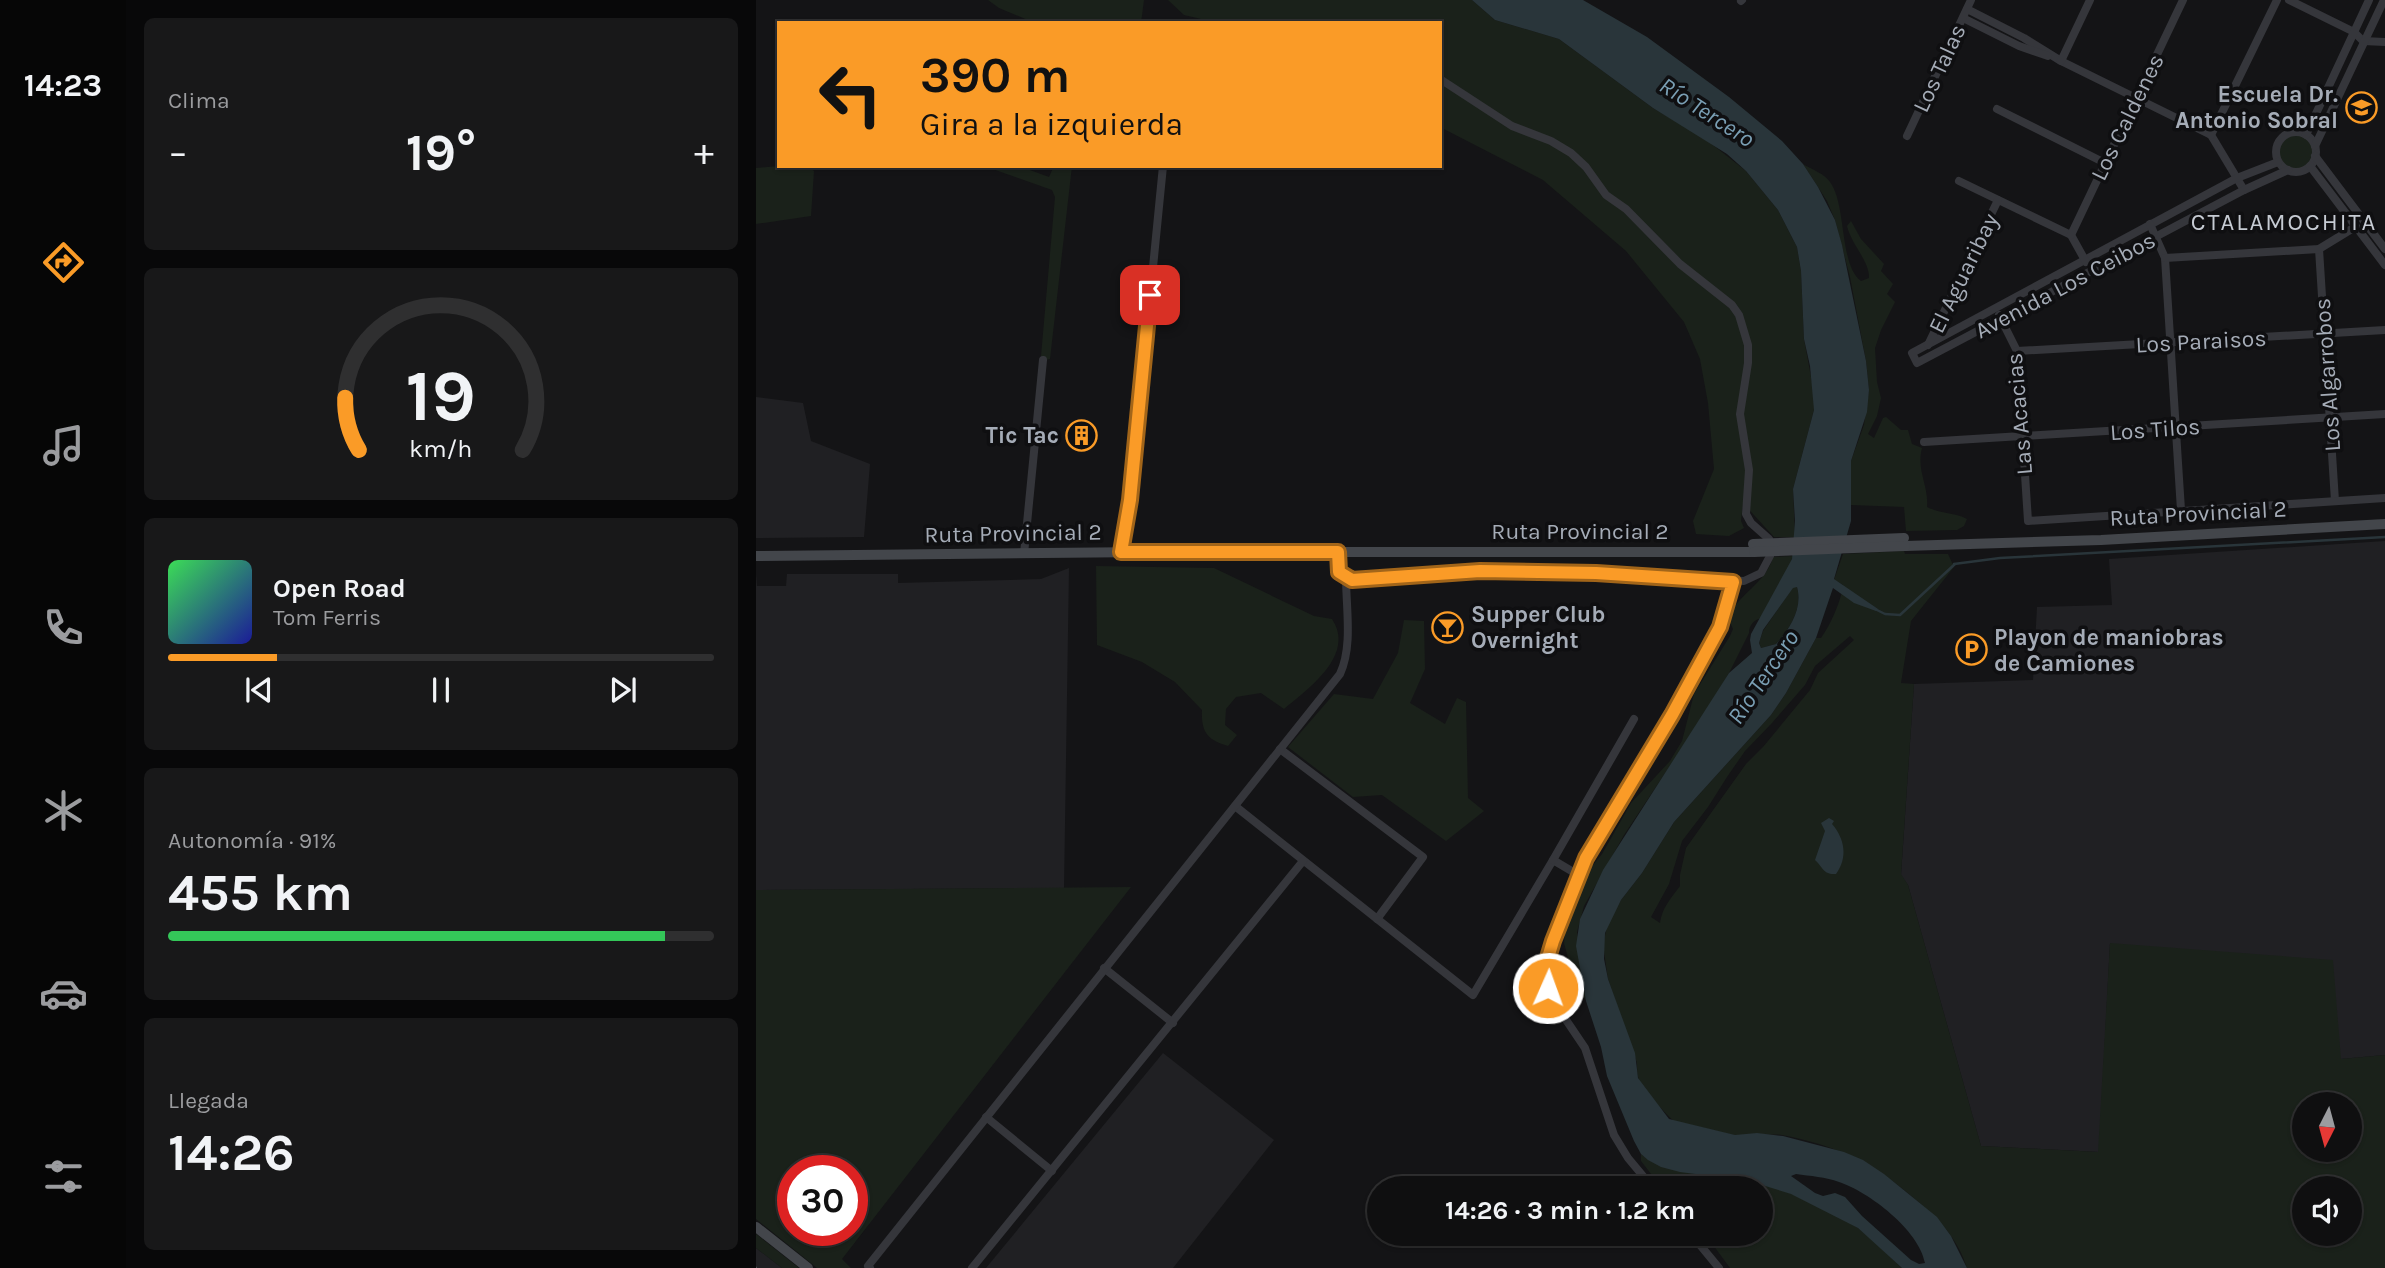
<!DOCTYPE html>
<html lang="es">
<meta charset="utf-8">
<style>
body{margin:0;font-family:Karla,sans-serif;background:#181819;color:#f1f3f6;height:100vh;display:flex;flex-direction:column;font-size:26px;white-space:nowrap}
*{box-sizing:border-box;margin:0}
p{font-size:23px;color:#9b9c9f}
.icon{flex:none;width:38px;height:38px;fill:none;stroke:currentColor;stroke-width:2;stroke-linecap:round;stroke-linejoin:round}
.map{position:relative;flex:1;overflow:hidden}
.drawer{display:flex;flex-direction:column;gap:18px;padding:18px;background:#080809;width:630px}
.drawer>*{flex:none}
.top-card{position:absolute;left:21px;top:21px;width:665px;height:147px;border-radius:0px;box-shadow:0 2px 5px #0004,0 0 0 2px #2f2f30;background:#fa9b27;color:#111;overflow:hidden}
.needle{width:46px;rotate:186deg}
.controls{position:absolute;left:1536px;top:1092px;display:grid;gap:14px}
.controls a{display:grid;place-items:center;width:70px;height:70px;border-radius:50%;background:#0f0f10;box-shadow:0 2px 5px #0004,0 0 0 2px #2f2f30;font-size:35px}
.speed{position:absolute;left:21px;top:1155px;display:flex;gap:14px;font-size:35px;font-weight:700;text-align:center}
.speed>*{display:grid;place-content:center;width:91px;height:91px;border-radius:50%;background:#0f0f10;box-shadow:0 2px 5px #0004,0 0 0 2px #2f2f30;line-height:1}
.speed .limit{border:10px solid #d22;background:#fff;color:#111}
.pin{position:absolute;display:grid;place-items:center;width:60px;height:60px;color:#fff;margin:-30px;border-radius:14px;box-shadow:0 4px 10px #0006}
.me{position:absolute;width:77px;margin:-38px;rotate:2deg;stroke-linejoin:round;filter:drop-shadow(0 0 5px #0008)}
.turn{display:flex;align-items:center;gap:24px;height:147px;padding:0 28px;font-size:32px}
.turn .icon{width:91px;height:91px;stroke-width:2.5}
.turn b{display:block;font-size:49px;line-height:60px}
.big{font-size:52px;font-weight:700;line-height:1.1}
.drawer .widget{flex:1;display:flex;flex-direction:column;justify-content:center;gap:10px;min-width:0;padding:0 24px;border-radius:10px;background:#181819}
.drawer .dial{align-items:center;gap:0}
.dial svg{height:182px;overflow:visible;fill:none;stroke:#2f2f30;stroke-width:7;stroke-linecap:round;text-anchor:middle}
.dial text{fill:#f1f3f6;stroke:none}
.song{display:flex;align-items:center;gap:21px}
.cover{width:84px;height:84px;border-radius:10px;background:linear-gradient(135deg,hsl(130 70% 55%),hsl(240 70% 35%))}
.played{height:7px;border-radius:4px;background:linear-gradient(90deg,#fa9b27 20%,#2f2f30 20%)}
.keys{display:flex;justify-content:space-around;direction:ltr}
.heat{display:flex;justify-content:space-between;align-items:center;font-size:38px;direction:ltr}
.charge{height:10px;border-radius:5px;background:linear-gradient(90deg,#34c759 91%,#2f2f30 0)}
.trip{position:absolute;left:611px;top:1176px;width:406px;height:70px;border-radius:35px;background:#0f0f10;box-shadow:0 2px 5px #0004,0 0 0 2px #2f2f30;font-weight:700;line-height:70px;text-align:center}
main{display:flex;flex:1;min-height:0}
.tab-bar{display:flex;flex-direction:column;width:126px;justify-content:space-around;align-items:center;background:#060606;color:#9b9c9f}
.tab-bar .icon{width:49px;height:49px}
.tab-bar .on{color:#fa9b27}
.tab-bar b{font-size:32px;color:#f1f3f6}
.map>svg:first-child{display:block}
</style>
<main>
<nav class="tab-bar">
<b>14:23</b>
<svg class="icon on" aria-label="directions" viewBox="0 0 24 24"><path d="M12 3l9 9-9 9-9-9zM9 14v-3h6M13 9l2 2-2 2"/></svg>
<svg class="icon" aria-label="music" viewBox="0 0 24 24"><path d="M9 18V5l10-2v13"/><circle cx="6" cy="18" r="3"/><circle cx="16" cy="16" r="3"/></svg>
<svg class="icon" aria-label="phone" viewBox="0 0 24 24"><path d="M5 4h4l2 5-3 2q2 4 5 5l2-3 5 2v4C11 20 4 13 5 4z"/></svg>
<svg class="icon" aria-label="climate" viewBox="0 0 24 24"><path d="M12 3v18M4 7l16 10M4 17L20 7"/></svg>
<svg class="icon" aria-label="car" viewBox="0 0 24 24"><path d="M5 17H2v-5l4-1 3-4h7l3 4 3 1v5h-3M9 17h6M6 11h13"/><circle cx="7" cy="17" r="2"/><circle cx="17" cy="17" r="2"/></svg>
<svg class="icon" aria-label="filters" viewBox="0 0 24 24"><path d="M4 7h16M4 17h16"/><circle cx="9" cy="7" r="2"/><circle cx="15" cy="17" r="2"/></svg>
</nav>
<section class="drawer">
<div class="widget"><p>Clima</p>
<div class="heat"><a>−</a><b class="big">19°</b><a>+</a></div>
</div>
<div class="widget dial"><svg viewBox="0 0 100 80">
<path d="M14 69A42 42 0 1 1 86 69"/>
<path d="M14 69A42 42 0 0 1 8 46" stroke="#fa9b27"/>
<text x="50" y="56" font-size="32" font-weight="700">19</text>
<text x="50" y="72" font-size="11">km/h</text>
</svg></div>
<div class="widget">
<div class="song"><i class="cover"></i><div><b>Open Road</b><p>Tom Ferris</p></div></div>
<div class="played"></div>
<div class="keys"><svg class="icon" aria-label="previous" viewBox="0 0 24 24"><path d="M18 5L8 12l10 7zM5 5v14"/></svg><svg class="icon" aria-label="pause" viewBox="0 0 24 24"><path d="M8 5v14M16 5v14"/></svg><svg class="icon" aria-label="next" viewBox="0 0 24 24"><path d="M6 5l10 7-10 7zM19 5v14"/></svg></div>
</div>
<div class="widget"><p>Autonomía · 91%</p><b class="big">455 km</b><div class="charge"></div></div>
<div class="widget"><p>Llegada</p><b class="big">14:26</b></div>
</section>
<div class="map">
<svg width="1629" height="1268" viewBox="0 0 1629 1268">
<rect width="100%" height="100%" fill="#141416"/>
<g fill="#202023">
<path d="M0,397L47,403L55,441L114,464L108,537L0,538Z"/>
<path d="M1629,541V1055L1585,1059L1354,943L1343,1152L1225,1146L1152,885L1145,875L1158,684L1277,680L1281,607L1356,605L1353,559Z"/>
<path d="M313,568L308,888L0,890V574L1,586H30L31,574H142V583L285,579Z"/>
<path d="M407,1053L518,1140L417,1268H230Z"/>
<path d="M0,1248L26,1268H0Z"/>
</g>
<g fill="#1a211a" fill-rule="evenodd">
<path d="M232,0H388L385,23H279L243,8Z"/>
<path d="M412,0H716L739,20L803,39L897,108L948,138L990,171L1022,210L1041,247L1045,271L1048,339L1058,393V410L1037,489L1039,537H1018L987,503L985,521L988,528L973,536L940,534L937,521L958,469L952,403L944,359L928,322L870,251L787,180L684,127V23L458,22L428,15Z"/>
<circle cx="1540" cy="152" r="20"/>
<path d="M1047,164C1055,169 1069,174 1074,182C1091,205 1083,265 1105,281L1113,278C1114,262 1095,244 1091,226L1095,221L1105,239L1128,264L1125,271L1137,284L1131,294L1139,302L1125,330L1119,348L1121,382L1125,398L1121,416L1112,434L1118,438L1127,418L1130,417L1145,430H1152L1156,444L1166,448C1160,470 1173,486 1171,507C1184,514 1198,512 1211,519L1208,526L1201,530L1150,531L1148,507L1095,505V461L1108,425L1113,390L1110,361L1094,277L1079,220L1071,201Z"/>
<path d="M23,166H51L58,171L55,216L0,224V168Z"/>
<path d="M228,166H263L293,177L298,166H316L294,359L290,360L285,356L299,197L296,190Z"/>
<path d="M1148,551L1149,554H1192L1198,567L1155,621L1145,683L1158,684L1145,874L1152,885L1225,1146L1342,1152L1354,943L1577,960L1585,1059L1629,1055V1268H1211C1202,1239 1183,1219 1160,1200C1119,1164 1080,1145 1026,1135C1010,1133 993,1137 978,1135C959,1131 940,1125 920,1122C912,1118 888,1089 883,1080C881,1075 881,1069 881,1063L852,979L847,944L852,923L865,900L886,873L918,822L1015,715L1030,693L1060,638H1065C1074,626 1086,599 1087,585L1078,580L1087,554ZM1094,636L1098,640L1062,673L1054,690L1007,747L990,764L930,848L924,875V886C915,898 906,908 904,923L895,917L913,884L926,841L952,807L971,777L989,751L1016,723L1049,685L1059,666ZM1549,1104H1594V1150H1549ZM1549,1188H1594V1234H1549Z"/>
<path d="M1037,556L1032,570L1005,618C998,620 993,625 993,633L973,673L951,710L868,835L828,906L821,932L830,1001L816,973L808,943L809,931L822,890L828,876L846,854L875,803L914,761L926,741L938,694L974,636L977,629L972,618C982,594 1011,582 1017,557Z"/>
<path d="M340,566L458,568L558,616L576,619C600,655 552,689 528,709L505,693L480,697L470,709L469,725L481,735L472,746C451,740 445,732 446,710L419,682L386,662L341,645Z"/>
<path d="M1037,587H1041C1047,608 1034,629 1020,644L1005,648L1003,643L1007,631Z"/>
<path d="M648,620L668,621L669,669L654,703L689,724L701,698L710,702L712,798L728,811L690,841L626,795L597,797L532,747L578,694L617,699L642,653Z"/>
<path d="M375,887L86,1259L95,1268H61L0,1219V890ZM37,1171H96V1230H37Z"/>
<path d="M885,1154C909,1175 977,1176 1009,1185C1040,1194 1076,1209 1102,1228C1118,1240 1132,1255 1146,1268H974L949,1234H1004V1188H906L885,1161Z"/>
<path d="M0,1234L43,1268H26L0,1248Z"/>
</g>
<g fill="#29353a" fill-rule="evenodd">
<path d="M716,0H827L891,37L973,97L1026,141L1047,164L1062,187L1079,220L1086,245L1110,361L1113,390L1111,412L1095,461V521L1078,579L1122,609L1120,611L1098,603L1077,588L1060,638L1030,693L1015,715L918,822L886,873L865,900L849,933L848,959L852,979L879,1053L882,1078L913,1119L979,1135L1001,1133L1027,1136L1088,1152L1107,1160L1128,1174L1181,1217L1195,1236L1211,1268H1146L1102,1228L1035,1194L993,1181L924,1172L905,1167L892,1160L885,1154L878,1141L851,1076L845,1047L830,1001L820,946L824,919L847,870L973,673L996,653L994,640L995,634L1036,559L1039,521L1037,489L1058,410L1054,366L1048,339L1045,271L1041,247L1022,210L990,171L971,154L897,108L803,39L739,20ZM1041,587C1047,608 1034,629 1020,644L1005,648L1003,643L1007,630L1037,588ZM1040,1174C1054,1176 1070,1177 1083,1182C1113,1192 1163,1230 1169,1263L1163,1264L1155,1260L1106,1216L1089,1197L1079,1193L1067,1196L1059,1193L1035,1176Z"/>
<path d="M1073,818L1078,821L1076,824C1089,839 1092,858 1080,874C1067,875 1067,867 1059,860L1069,831L1065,823Z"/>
</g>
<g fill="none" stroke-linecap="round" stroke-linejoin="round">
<g stroke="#29353a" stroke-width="2.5">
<path d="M1198,564L1244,558L1629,537"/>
<path d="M1119,609L1129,614L1144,615L1199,564"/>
</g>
<g stroke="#35363b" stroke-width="8">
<path d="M1533,0L1598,32L1607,41L1629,42"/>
<path d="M985,1L986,0"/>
<path d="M1211,9L1268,38L1305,61L1455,135L1488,190"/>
<path d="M1207,18L1263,46L1292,56"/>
<path d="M425,23H447"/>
<path d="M562,23H579"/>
<path d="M1305,61L1334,0"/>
<path d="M684,79L756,126L795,141L815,153L830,167L850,195L870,209L924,264L976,305L983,315L992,345V363L984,414L993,470L990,514L995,523L1013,539"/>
<path d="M1241,109L1349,163"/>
<circle cx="1540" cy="152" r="20"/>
<path d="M1455,135L1521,0"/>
<path d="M1550,135L1613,0"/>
<path d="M1151,136L1215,0"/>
<path d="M1559,146L1628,0"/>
<path d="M1559,156L1629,249"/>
<path d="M1522,162L1481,178L1156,353L1161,363L1488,190L1532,170"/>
<path d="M1554,166L1629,265"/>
<path d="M1203,181L1315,235L1330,262"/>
<path d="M1394,224L1409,258L1425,510"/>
<path d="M1315,235L1427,0"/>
<path d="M1563,249L1579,501"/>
<path d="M1409,258L1563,249L1599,227"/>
<path d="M1243,315L1261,351L1272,521L1629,498"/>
<path d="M1172,345L1242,200"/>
<path d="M1261,351L1629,330"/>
<path d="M1168,442L1629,414"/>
<path d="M365,552L374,500L407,166"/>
<path d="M582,552L583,572L596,580L724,571L840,573L988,581L1005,573L1014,556"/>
<path d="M268,554L287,360"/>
<path d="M524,749L667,857L621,919"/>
<path d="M479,806L717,995L797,860L824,876"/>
<path d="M797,860L878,719"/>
<path d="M348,968L417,1023"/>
<path d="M230,1117L296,1171"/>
<path d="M897,1188L872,1158L858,1135L829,1048L800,1005L792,988L791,961L797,941L830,858L916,715L964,627L977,582"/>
<path d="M935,1234L963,1268"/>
<path d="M114,1268L112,1266L584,674C597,646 590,608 590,577"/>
<path d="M216,1268L547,861"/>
</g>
<g stroke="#43464b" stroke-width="10">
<path d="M1149,546L1345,540L1629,524"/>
<path d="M0,556L392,552H998"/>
<path d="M0,1227L52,1268"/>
</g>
<path stroke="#484b50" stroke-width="2.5" stroke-dasharray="9 7" stroke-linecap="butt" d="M0,1268H1"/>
<g stroke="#43464b" stroke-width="10">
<path d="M997,544L1148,538"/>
<path d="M998,552L1149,546"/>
</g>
</g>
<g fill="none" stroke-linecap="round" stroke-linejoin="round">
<defs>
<path id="route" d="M394,295L374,500L365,552H582L583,572L596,580L724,571L840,573L977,582L964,627L916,715L830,858L797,941L791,961L792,988"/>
</defs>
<use href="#route" stroke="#a26519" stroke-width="18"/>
<use href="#route" stroke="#fa9b27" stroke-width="12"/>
</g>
<defs>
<symbol id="school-ring" viewBox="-11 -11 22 22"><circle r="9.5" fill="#0f0f11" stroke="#fa9b27" stroke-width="1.5"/><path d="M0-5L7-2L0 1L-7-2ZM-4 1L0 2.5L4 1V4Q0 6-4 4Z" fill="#fa9b27"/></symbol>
<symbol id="building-ring" viewBox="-11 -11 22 22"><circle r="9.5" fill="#0f0f11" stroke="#fa9b27" stroke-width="1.5"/><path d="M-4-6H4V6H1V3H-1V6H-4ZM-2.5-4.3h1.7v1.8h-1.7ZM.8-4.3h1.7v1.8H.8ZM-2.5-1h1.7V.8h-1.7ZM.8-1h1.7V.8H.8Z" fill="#fa9b27"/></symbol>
<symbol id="bar-ring" viewBox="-11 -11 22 22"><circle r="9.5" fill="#0f0f11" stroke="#fa9b27" stroke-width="1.5"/><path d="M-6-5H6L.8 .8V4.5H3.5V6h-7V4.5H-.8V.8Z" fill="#fa9b27"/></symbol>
<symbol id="parking-ring" viewBox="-11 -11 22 22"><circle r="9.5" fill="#0f0f11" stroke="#fa9b27" stroke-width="1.5"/><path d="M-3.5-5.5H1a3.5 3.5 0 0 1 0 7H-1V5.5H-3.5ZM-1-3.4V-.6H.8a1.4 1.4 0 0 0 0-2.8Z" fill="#fa9b27"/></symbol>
</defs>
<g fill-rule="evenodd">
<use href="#school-ring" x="1588" y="90" width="35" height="35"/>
<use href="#building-ring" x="308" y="418" width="35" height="35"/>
<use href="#bar-ring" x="674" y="610" width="35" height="35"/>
<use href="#parking-ring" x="1198" y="632" width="35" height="35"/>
</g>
<g text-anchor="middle" stroke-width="7" stroke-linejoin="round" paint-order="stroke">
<g font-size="23" fill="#a5acb7" stroke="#0f0f11">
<text transform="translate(1183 68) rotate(-65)" y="8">Los Talas</text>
<text transform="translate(1371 117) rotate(-64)" y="8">Los Caldenes</text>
<text transform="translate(1207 273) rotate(-64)" y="8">El Aguaribay</text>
<text transform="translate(1309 285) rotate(-28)" y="8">Avenida Los Ceibos</text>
<text transform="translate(1445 341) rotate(-3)" y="8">Los Paraisos</text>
<text transform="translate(1571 375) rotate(-94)" y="8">Los Algarrobos</text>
<text transform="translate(1263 414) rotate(-95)" y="8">Las Acacias</text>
<text transform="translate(1399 429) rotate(-4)" y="8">Los Tilos</text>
<text transform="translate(1442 513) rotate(-3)" y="8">Ruta Provincial 2</text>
<text x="824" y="539">Ruta Provincial 2</text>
<text transform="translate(257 533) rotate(-1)" y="8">Ruta Provincial 2</text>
</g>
<g font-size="23" font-weight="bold" fill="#a5acb7" stroke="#0f0f11" text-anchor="end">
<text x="1582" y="102">Escuela Dr.<tspan x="1582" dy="26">Antonio Sobral</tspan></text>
<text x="303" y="443">Tic Tac</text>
<text x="715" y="622" text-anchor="start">Supper Club<tspan x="715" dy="26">Overnight</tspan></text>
<text x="1238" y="645" text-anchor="start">Playon de maniobras<tspan x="1238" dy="26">de Camiones</tspan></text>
</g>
<g font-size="24" font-style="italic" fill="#7a9fb4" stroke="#0f0f11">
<text transform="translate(951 112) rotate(33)" y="8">Río Tercero</text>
<text transform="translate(1007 677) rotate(-56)" y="8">Río Tercero</text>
</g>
<g font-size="24" letter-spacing="2" fill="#c6cbd3" stroke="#0f0f11">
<text x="1528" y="230">CTALAMOCHITA</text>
</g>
</g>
</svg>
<div class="controls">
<a><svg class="needle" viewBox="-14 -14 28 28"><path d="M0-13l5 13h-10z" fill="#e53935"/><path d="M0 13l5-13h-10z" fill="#9b9c9f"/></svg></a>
<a><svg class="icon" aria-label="sound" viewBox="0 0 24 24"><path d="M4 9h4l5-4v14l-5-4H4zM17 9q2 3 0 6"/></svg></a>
</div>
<div class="speed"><div class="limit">30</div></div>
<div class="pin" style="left:394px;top:295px;background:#d93025"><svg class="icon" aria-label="arrive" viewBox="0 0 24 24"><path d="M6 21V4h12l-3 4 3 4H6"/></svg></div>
<svg class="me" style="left:792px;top:988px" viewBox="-20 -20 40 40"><circle r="17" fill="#fa9b27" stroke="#fff" stroke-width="3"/><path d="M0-11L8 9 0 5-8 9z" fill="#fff"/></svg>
<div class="trip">14:26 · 3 min · 1.2 km</div>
<div class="top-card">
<div class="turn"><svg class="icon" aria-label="left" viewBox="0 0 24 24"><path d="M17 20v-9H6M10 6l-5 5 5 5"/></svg><div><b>390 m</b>Gira a la izquierda</div></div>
</div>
</div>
</main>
